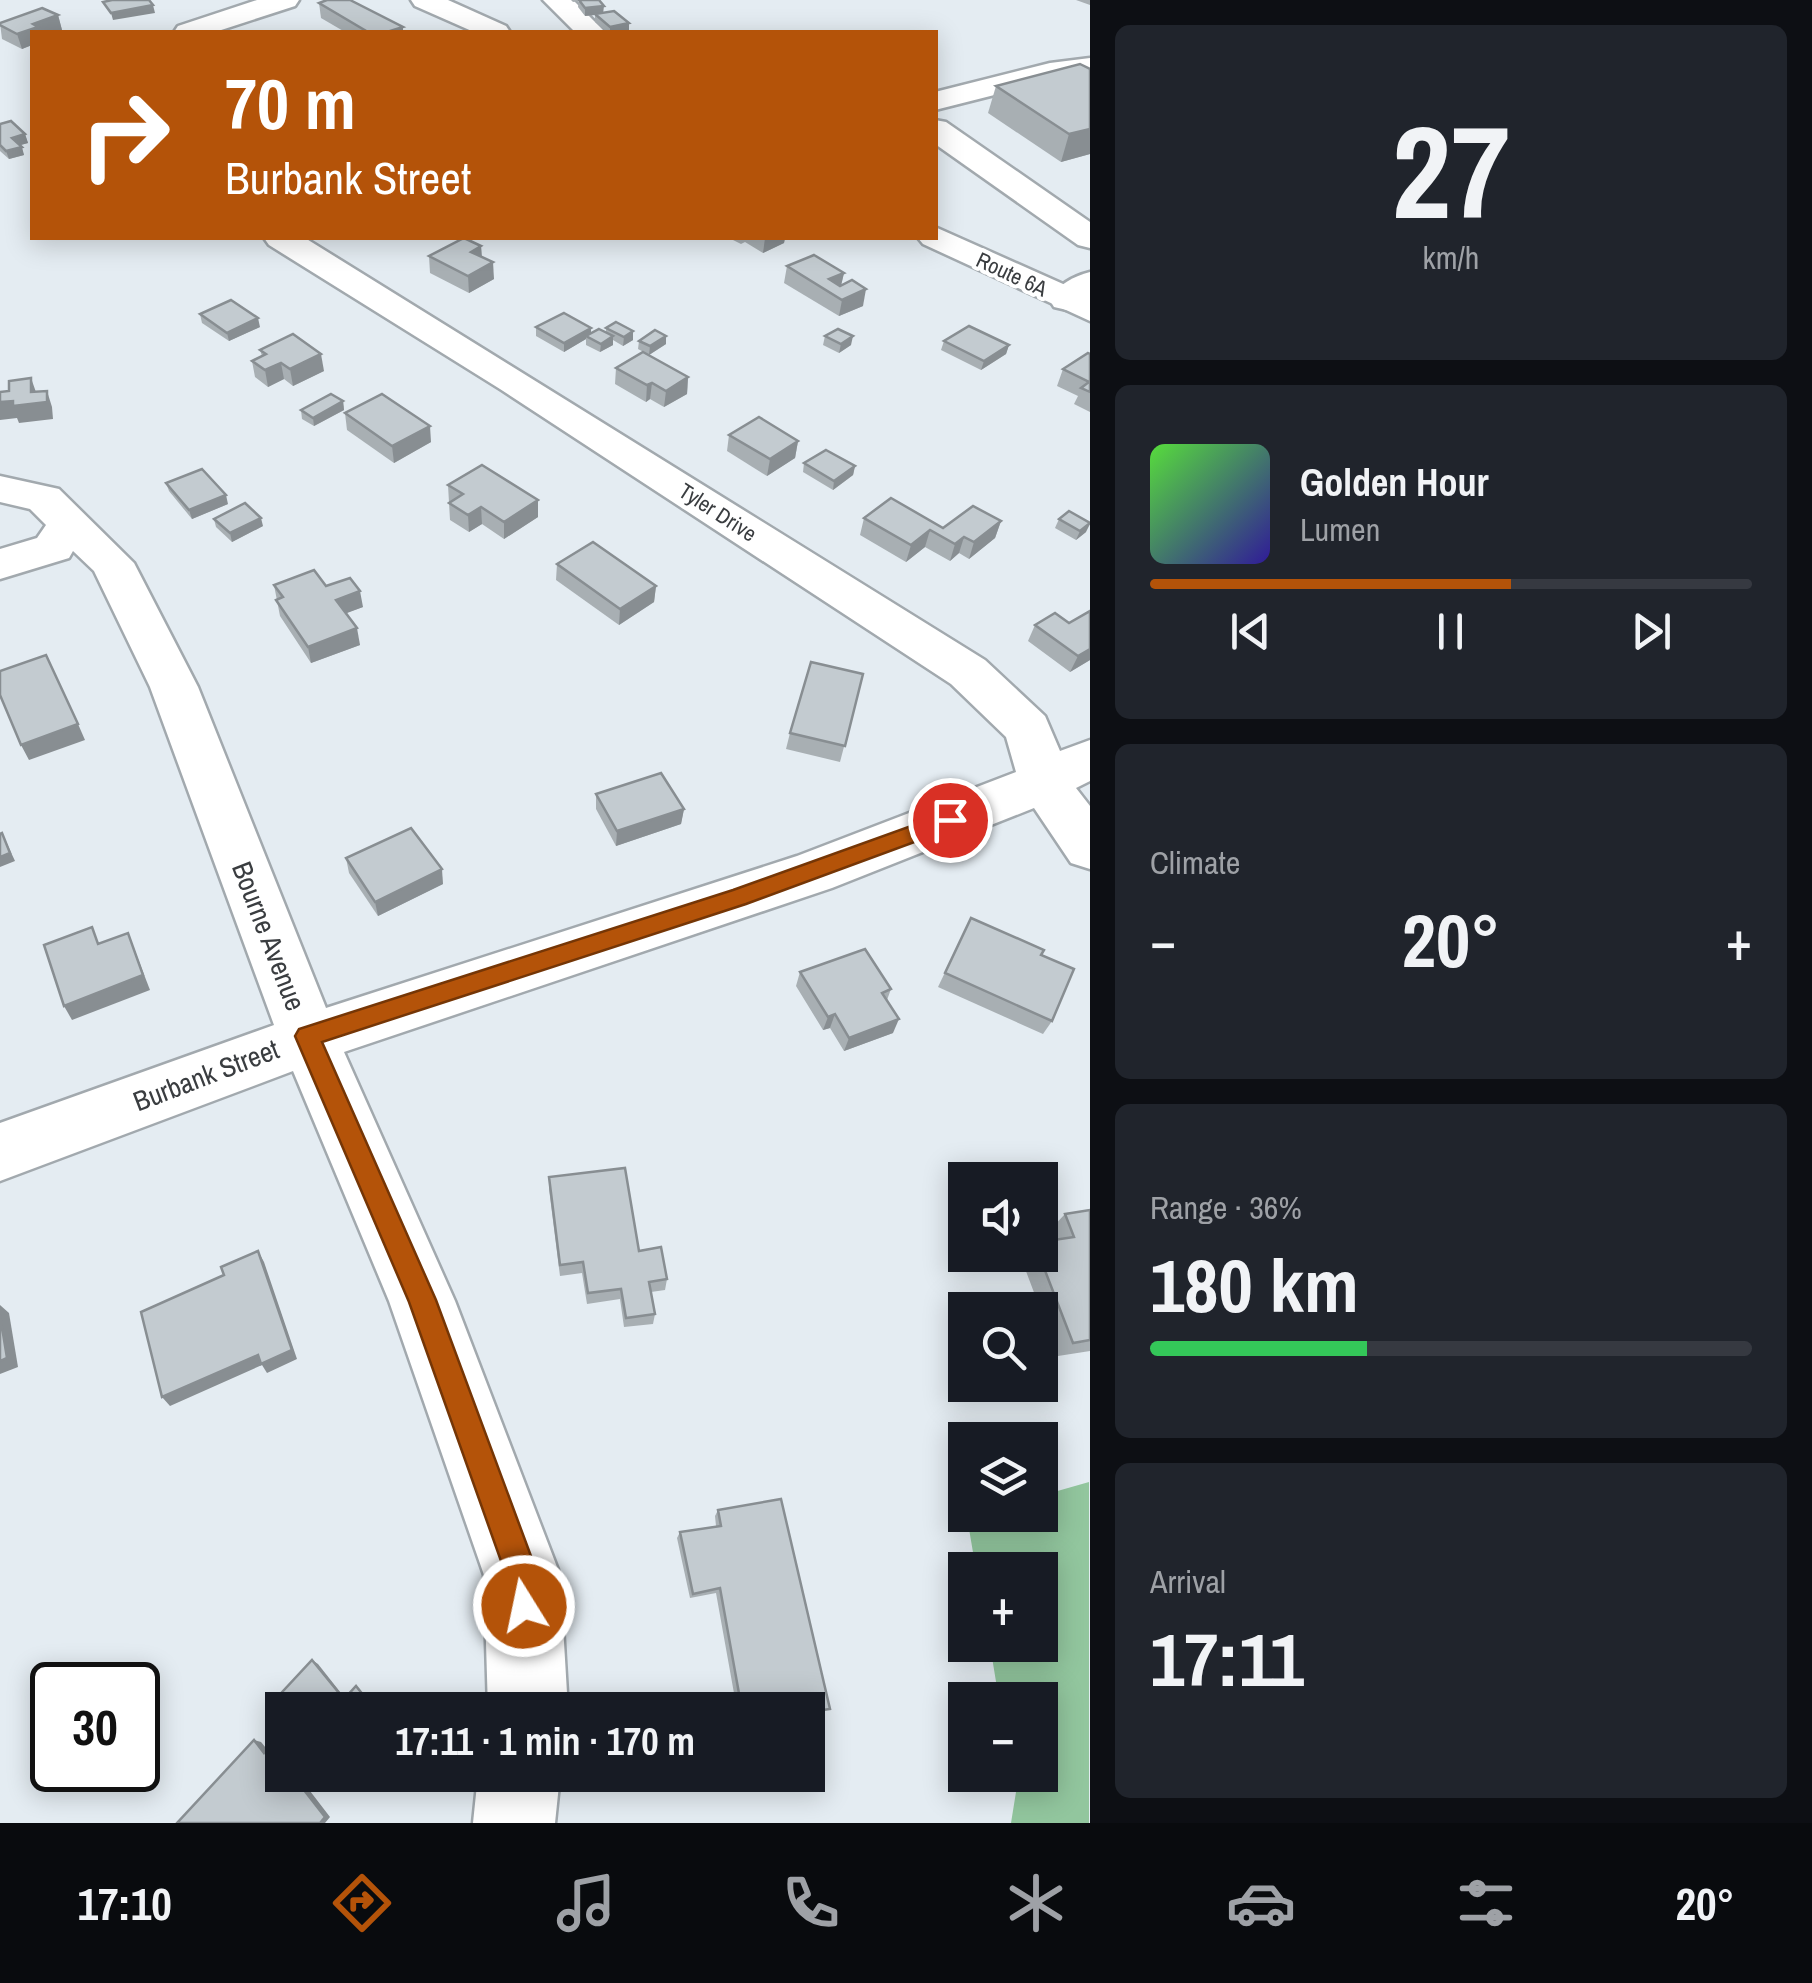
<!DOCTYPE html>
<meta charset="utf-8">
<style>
body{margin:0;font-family:"Archivo Narrow",sans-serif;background:#20242c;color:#f1f3f6;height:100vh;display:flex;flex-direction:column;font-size:38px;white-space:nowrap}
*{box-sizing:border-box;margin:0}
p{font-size:32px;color:#9ea1a6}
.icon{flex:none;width:55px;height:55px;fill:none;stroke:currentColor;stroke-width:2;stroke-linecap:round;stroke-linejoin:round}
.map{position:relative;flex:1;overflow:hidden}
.details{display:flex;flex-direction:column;gap:25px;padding:25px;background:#0d0f14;width:722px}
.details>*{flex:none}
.top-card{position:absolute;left:30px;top:30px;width:908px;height:210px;border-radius:0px;box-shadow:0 5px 25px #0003;background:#b45309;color:#fff;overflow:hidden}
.buttons{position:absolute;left:948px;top:1162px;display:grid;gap:20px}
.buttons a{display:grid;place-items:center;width:110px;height:110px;border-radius:0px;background:#171b24;box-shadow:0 5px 25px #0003;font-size:50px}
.speed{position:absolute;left:30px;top:1662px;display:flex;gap:20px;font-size:50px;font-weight:700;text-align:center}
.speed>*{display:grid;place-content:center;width:130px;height:130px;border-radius:50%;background:#171b24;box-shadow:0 5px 25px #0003;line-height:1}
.speed .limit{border:5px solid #111;border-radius:15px;background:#fff;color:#111}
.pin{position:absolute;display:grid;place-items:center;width:85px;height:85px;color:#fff;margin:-42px;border:5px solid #fff;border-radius:50%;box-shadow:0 2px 10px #0007}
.me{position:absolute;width:110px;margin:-55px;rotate:350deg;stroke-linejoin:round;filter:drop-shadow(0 0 8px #0008)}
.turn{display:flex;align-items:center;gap:35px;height:210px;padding:0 30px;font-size:45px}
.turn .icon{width:130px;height:130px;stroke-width:2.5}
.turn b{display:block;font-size:70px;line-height:85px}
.big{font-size:75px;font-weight:800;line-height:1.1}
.details .widget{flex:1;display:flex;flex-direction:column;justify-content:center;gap:15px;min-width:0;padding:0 35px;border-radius:15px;background:#20242c}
.details .dial{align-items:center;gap:0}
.dial b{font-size:130px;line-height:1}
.song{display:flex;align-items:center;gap:30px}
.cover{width:120px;height:120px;border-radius:15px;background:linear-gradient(135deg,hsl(110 70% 55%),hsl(250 70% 35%))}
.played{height:10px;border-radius:5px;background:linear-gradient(90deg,#b45309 60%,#363941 60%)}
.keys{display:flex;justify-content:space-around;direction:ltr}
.heat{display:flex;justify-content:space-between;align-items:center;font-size:55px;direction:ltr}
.charge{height:15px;border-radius:8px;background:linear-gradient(90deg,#34c759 36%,#363941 0)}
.trip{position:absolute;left:265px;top:1692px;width:560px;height:100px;border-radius:0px;background:#171b24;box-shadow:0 5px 25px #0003;font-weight:800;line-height:100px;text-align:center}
.menu{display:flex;height:160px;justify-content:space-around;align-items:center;background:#090b0e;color:#9ea1a6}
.menu .icon{width:70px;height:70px}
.menu .on{color:#b45309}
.menu b{font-size:45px;color:#f1f3f6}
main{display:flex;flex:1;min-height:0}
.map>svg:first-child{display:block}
</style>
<main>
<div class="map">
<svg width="1090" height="1823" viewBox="0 0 1090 1823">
<rect width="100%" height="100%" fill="#e4ecf2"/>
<path fill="#92c69e" d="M1089,1482V1823H1011L1016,1792L1013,1775H1040V1700H999L990,1645H1040V1570H976L967,1517L1040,1515V1496Z"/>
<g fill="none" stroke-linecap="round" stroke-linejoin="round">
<defs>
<g id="minor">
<path d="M257,0H299L295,6L215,32H174L178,26Z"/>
<path d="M543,0H573L605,32H575Z"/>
<path d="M1090,58V76L1050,81L935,110V92L1050,63Z"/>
<path d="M935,120L946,122L1090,222V248L1078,245L935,144Z"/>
<path d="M264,238H305L985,660L1045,716L1060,751L1090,740V781L1076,788L1090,806V869L1071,863L1034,808L832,888L344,1052L455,1301L560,1575L568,1710H488L484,1575L389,1301L293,1071L0,1181V1123L274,1025L150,687L94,571L73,551L69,558L0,579V549L37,538L46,525L30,509L0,502V476L59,489L134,563L198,687L326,1008L797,856L1016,772L1006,737L951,684L500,389L269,245Z"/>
<path d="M1090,272V300L1067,310L1054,307L1049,299C1058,285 1074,276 1090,272Z"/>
<path d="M478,1775H560L555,1823H473Z"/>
</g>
<g id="major">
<path d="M411,0H448L506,26L510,32H474L415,6Z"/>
<path d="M935,227L1090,296V321L923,244L918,238H935Z"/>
</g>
</defs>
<use href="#minor" stroke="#a2a9ae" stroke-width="5"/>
<use href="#major" stroke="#a2a9ae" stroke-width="5"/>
<use href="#minor" fill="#fff" fill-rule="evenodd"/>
<use href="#major" fill="#fff" fill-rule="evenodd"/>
</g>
<g fill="#a8afb3">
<path d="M571,0H599L603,13L629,31L607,32L595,22V15L585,16L578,7L579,1L573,2Z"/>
<path d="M1076,0H1090V5Z"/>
<path d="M319,3L403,27V32H345L321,18Z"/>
<path d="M58,15L62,30L32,32V45L22,49L2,39L0,23Z"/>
<path d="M1090,69V154L1061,162L988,113L996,86Z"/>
<path d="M0,124L25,134L28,143L20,145L24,155L9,159L0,151Z"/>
<path d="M729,238H785L784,243L763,253L745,242L741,244Z"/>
<path d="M481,246L482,257L494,279L469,293L430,273L429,256Z"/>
<path d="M787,266L844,273L841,285L863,306L839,316L784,283Z"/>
<path d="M200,314L260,327L229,341L202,323Z"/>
<path d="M536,327L591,334L606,333V328L633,331V340L623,346L613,340V345L600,352L586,345V339L564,352L536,336Z"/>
<path d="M666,336V344L649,355L638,349L639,341Z"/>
<path d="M825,336L851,345L839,353L823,345Z"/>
<path d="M944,341L1009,345L1006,354L981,370L941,350Z"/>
<path d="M260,350L324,371L293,386L284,379L268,387L255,377L252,361L262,356Z"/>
<path d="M1090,354V412L1074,404L1078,396L1057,386L1063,369Z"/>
<path d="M616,368L688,377L687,394L664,407L650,399L646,402L615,384Z"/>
<path d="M343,401L344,410L314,426L302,419L301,410Z"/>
<path d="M345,413L431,442L394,463L347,430Z"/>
<path d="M729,435L798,441L795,458L767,476L727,451Z"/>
<path d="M804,463L855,466L853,475L833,490L803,472Z"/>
<path d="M166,483L228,504L192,519L169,491Z"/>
<path d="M448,485L538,500V517L504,539L482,524L469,532L450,520Z"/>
<path d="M864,518L943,528L1001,521L995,538L969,559L959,553L950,561L925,547L906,562L860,535Z"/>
<path d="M214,519L263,526L232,542L216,527Z"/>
<path d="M1059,519L1086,532L1076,540L1055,528Z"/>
<path d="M557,564L656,586L654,602L619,625L556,580Z"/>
<path d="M274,585L326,586L363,607L346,613L360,645L311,663L280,616Z"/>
<path d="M1090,611V660L1070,672L1028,641L1035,625L1069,623Z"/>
<path d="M863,674L840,762L786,749L790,733Z"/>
<path d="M596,794L684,809L681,824L616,846L596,809Z"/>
<path d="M346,858L443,884L378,916L349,873Z"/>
<path d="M971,918L1041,955L1052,1021L1043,1034L938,987Z"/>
<path d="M800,972L891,989L887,1000L893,1033L844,1051L830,1028L823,1030L796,986Z"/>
<path d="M549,1177L639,1251L667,1279L665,1290L651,1292L655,1314L653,1324L624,1327L620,1299L587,1304L582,1273L560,1276L549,1189Z"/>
<path d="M1090,1210V1351L1058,1356L1021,1258L1023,1255H1040L1055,1240L1050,1230L1065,1214Z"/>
<path d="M718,1510L830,1709L808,1713V1710H737L716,1593L690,1598L677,1538L680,1532L716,1526L715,1516Z"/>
</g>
<g fill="#888e92">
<path d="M153,5L155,13L113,20L111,13Z"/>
<path d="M604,6L603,14L585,16V8Z"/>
<path d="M58,15L62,30L55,32H32V45L22,49L17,34L33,24Z"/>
<path d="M629,23V31L610,32V27Z"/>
<path d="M403,27V32H387Z"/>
<path d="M1090,129V154L1061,162L1069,134Z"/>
<path d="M25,134L28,143L14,147L12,138Z"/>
<path d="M22,147L24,155L9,159L6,151Z"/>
<path d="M765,238H785L784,243L763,253Z"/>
<path d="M481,246L482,262L471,252Z"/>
<path d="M493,262L494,279L469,293L468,276Z"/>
<path d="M844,273L840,290L829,279Z"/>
<path d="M866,289L863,306L839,316L842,300Z"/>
<path d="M258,318L260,327L229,341L227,333Z"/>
<path d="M591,328V337L586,336V339L564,352V343Z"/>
<path d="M633,331V340L623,346L624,337Z"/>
<path d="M613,336V345L600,352L601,344Z"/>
<path d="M666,336V344L649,355L650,346Z"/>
<path d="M853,336L851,345L839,353L841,344Z"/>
<path d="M1009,345L1006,354L981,370L984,361Z"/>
<path d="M321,354L324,371L293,386L290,369Z"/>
<path d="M281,363L284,379L268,387L265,370Z"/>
<path d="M688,377L687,394L664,407L666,391Z"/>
<path d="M31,378L37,395L47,391L52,407L53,419L19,423L17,418L0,420V402L13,401L31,392Z"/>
<path d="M652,383L650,399L646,402L647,385Z"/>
<path d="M343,401L344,410L314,426L313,418Z"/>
<path d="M430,426L431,442L394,463L392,446Z"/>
<path d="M798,441L795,458L767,476L770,459Z"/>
<path d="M855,466L853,475L833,490L834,481Z"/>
<path d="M226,495L228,504L192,519L189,510Z"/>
<path d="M538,500V517L504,539V522Z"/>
<path d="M481,507L482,524L469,532L468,515Z"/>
<path d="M261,518L263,526L232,542L230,533Z"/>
<path d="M1001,521L995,538L969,559L974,542Z"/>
<path d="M1090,524L1086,532L1076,540L1080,531Z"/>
<path d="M930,530L925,547L906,562L911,545Z"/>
<path d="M964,537L959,553L950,561L955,544Z"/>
<path d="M656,586L654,602L619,625L620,609Z"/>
<path d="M360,591L363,607L339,616L336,600Z"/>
<path d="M357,628L360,645L311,663L308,647Z"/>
<path d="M1090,649V660L1070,672L1078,656Z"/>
<path d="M78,724L85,740L29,760L21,745Z"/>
<path d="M684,809L681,824L616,846L617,831Z"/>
<path d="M2,833L15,861L0,867V857Z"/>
<path d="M442,869L443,884L378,916L375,902Z"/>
<path d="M128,933L150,990L72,1020L64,1006Z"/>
<path d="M835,1014L830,1028L823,1030L828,1017Z"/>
<path d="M899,1019L893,1033L844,1051L849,1038Z"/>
<path d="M258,1251L264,1262L297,1359L267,1373L262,1365L170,1406L162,1397Z"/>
<path d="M0,1305L9,1313L18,1367L0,1374Z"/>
<path d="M312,1660L318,1664L348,1702L344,1699Z"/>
<path d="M254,1740L261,1742L271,1754L264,1753Z"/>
<path d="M318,1775H324L310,1791L330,1817L325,1823H320L304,1790Z"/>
</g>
<g fill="#c3cbd0" stroke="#888e92" stroke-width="2.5">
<path d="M112,0H149L153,5L111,13L103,2Z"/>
<path d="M327,0H350L403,27L387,32H368L319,3Z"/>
<path d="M579,0H599L604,6L585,8Z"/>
<path d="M42,8L58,15L33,24L38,27L17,34L0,25V23Z"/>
<path d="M614,11L629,23L610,27L595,14Z"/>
<path d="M1080,64L1090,69V129L1069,134L996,86Z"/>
<path d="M11,121L25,134L12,138L22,147L6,151L0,145V124Z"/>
<path d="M464,238L481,246L471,252L493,262L468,276L429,256Z"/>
<path d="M814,255L844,273L829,279L840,286L852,280L866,289L842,300L787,266Z"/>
<path d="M231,300L258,318L227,333L200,314Z"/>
<path d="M564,313L591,328L564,343L536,327Z"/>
<path d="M616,322L633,331L624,337L606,328Z"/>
<path d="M969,326L1009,345L984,361L944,341Z"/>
<path d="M599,329L613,336L601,344L586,336Z"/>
<path d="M838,329L853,336L841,344L825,336Z"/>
<path d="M655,330L666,336L650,346L639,341Z"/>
<path d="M293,334L321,354L290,369L281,363L265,370L252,361L266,354L260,350Z"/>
<path d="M643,352L688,377L666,391L652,383L647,385L616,368Z"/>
<path d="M1088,353L1090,354V392L1081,388L1089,382L1063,369Z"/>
<path d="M31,378V392L47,391V402L13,406V401L0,402V392L9,391V381Z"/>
<path d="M331,394L343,401L313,418L301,410Z"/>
<path d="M382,394L430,426L392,446L345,413Z"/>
<path d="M759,417L798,441L770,459L729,435Z"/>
<path d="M826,450L855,466L834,481L804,463Z"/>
<path d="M482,465L538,500L504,522L481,507L468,515L449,503L463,494L448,485Z"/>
<path d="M202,469L226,495L189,510L166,483Z"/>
<path d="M891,498L943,528L973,506L1001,521L974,542L964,537L955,544L930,530L911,545L864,518Z"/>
<path d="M245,503L261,518L230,533L214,519Z"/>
<path d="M1069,511L1090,523L1080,531L1059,519Z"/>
<path d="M593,542L656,586L620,609L557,564Z"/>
<path d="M314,570L326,586L350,578L360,591L336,600L357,628L308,647L276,600L283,597L274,585Z"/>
<path d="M1090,611V649L1078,656L1035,625L1055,613L1069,623Z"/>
<path d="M46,655L78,724L21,745L0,695V671Z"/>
<path d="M811,662L863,674L845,746L790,733Z"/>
<path d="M661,773L684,809L617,831L596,794Z"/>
<path d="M411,828L442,869L375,902L346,858Z"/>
<path d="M2,833L10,853L0,857V834Z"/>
<path d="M971,918L1044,950L1041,955L1074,969L1052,1021L945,973Z"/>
<path d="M92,927L98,944L128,933L143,975L64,1006L44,945Z"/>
<path d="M865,949L891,989L882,993L899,1019L849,1038L835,1014L828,1017L800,972Z"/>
<path d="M625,1168L639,1251L661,1247L667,1279L649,1282L655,1314L626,1318L621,1289L588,1293L583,1262L560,1265L549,1177Z"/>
<path d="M1090,1210V1340L1073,1343L1039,1255L1040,1242L1074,1237L1065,1214Z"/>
<path d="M258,1251L292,1350L261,1364L258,1355L162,1397L141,1312L224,1275L221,1267Z"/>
<path d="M0,1315L7,1358L0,1361Z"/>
<path d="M781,1499L830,1709L808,1712V1710H742L720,1588L693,1594L680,1532L721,1526L718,1510Z"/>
<path d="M312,1660L344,1699L356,1686L375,1710H282V1719L271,1704Z"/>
<path d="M282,1733V1775H318L304,1790L325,1817L320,1823H177L254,1740L264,1753Z"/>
</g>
<path fill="#b45309" stroke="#753606" stroke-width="2.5" d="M950,812L958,814L961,820L958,826L746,904L322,1042L436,1300L538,1575L539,1606L535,1617L524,1621L513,1617L506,1575L409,1302L295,1036L299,1029L733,890Z"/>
<g text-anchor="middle" stroke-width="8" stroke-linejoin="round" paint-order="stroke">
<g font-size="22" fill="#3a3d40" stroke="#fff">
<text transform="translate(1012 274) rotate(25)" y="8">Route 6A</text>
<text transform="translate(718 512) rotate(33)" y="8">Tyler Drive</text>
</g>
<g font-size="28" fill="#3a3d40" stroke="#fff">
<text transform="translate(269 936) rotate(69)" y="10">Bourne Avenue</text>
<text transform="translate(206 1075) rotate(-21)" y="10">Burbank Street</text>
</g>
</g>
</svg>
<div class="buttons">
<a><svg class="icon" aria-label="sound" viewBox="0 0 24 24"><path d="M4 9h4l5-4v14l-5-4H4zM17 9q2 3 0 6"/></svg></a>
<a><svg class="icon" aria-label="search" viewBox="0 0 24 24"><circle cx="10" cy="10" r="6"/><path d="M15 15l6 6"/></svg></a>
<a><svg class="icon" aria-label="layers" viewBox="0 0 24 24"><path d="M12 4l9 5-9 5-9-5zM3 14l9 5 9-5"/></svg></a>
<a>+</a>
<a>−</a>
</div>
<div class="speed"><div class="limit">30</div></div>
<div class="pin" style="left:950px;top:820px;background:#d93025"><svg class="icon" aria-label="arrive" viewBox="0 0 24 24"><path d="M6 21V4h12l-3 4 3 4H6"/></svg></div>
<svg class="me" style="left:524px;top:1606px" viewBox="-20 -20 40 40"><circle r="17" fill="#b45309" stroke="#fff" stroke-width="3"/><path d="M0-11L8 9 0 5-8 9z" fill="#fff"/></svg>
<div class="trip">17:11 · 1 min · 170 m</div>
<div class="top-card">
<div class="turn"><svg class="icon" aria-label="right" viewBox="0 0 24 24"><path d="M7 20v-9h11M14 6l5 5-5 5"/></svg><div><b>70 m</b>Burbank Street</div></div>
</div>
</div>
<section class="details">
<div class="widget dial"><b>27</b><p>km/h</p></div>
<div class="widget">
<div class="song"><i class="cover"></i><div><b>Golden Hour</b><p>Lumen</p></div></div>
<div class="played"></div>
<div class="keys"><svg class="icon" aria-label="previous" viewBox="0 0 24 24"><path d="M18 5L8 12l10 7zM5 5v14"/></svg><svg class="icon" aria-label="pause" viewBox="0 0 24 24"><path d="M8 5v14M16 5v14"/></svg><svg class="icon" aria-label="next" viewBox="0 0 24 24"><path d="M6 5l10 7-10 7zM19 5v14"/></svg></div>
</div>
<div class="widget"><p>Climate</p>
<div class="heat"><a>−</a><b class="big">20°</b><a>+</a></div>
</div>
<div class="widget"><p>Range · 36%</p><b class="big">180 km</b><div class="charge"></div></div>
<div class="widget"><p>Arrival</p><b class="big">17:11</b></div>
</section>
</main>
<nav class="menu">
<b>17:10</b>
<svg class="icon on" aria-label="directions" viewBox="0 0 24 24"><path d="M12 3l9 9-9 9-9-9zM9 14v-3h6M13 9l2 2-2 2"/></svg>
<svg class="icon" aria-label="music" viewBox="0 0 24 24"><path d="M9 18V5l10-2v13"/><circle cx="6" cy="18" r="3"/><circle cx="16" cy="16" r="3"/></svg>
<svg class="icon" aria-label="phone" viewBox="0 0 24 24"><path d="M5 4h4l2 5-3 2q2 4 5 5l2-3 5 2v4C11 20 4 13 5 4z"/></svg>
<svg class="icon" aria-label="climate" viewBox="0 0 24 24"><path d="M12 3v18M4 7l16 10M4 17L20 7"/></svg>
<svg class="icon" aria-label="car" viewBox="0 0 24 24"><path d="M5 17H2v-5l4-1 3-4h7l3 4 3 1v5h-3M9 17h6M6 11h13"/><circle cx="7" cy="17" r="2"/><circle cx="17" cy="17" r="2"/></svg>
<svg class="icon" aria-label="filters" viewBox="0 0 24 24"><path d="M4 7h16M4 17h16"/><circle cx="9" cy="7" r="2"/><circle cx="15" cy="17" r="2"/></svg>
<b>20°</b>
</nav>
